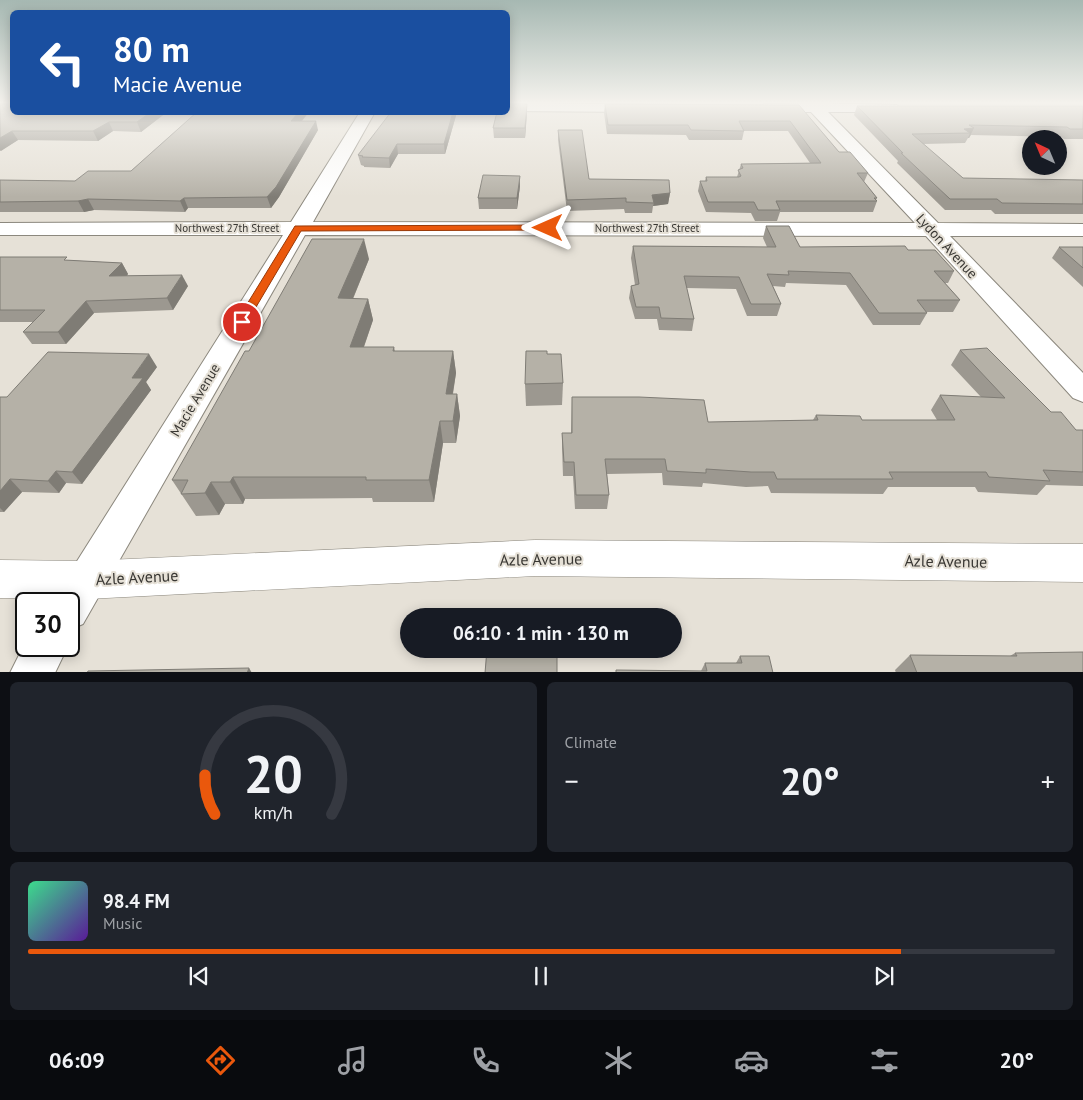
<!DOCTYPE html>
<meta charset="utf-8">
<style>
body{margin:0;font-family:"PT Sans",sans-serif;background:#20242c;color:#f1f3f6;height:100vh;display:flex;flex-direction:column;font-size:19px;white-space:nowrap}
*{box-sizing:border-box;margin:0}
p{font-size:16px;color:#9ea1a6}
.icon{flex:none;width:28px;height:28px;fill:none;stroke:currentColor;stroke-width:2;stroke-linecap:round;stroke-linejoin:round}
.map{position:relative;height:672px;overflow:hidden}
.sheet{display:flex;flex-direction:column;gap:10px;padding:10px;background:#0d0f14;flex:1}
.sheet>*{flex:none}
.top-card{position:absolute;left:10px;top:10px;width:500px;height:105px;border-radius:8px;box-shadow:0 2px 12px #0003;background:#1a4fa0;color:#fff;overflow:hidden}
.needle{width:32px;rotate:316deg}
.tools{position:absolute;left:1022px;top:130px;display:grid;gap:10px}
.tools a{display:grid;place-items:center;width:45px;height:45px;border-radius:50%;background:#171b24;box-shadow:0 2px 12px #0003;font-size:25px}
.speed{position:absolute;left:15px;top:592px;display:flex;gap:10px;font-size:25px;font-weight:700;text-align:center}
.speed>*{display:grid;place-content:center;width:65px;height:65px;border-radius:50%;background:#171b24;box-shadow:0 2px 12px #0003;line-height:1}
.speed .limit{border:2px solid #111;border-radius:8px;background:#fff;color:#111}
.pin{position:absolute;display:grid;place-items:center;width:42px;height:42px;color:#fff;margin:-21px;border:2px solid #fff;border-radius:50%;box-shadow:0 1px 5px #0007}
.me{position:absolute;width:55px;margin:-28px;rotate:270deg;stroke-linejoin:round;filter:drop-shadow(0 0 4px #0008)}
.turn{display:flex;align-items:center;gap:18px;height:105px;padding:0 20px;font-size:22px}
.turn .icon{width:65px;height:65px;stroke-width:2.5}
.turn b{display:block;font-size:35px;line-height:42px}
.big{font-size:38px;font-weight:700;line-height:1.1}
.sheet .tile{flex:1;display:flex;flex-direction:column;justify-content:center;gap:8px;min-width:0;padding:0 18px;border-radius:8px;background:#20242c}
.sheet .dial{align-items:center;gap:0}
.dial svg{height:130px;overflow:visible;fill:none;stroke:#363941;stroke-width:7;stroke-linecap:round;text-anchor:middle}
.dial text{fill:#f1f3f6;stroke:none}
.song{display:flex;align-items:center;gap:15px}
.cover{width:60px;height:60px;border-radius:8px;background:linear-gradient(135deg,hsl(150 70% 55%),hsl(270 70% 35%))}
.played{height:5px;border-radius:2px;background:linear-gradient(90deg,#ea580c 85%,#363941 85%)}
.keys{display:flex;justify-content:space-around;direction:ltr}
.heat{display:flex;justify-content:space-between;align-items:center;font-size:28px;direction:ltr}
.sheet .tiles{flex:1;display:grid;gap:10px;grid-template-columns:1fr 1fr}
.tile:last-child{grid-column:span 2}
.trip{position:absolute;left:400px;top:608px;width:282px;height:50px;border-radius:25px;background:#171b24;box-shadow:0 2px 12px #0003;font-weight:700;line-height:50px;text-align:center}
.dock{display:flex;height:80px;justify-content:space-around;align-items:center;background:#090b0e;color:#9ea1a6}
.dock .icon{width:35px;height:35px}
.dock .active{color:#ea580c}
.dock b{font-size:22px;color:#f1f3f6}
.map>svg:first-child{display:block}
</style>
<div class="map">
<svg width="1083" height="673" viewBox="0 0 1083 673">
<rect width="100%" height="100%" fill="#e6e1d7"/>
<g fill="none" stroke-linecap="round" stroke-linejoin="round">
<defs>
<g id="minor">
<path d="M508,103L640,104L645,105L647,108L645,111L640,112L508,111Z"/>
<path d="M818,103L897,105L899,108L897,111L892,112H828L938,223L1083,224V236H950L1083,373V402L1073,398L926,236L305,235L83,624L69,630V604H52L55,596L283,235H0V223L291,222L360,112H375L313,222L915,223L811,112H766L761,111L759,108L761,105L766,104Z"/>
<path d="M26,641V646H68L55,673H10Z"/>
</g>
<path id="secondary" d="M535,540L1083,544V582L535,576L87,599L0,598V560L87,561Z"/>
</defs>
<use href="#minor" stroke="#8c887e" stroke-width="2"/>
<use href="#secondary" stroke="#8c887e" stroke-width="1"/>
<use href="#minor" fill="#fff" fill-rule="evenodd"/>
<use href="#secondary" fill="#fff" fill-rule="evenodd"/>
</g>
<g fill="#9c9890">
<path d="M0,103L12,112H167L141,132L113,131L98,141L18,140L0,151Z"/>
<path d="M605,104L799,105L839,152L868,173L864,182L877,198L876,199L877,201L873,212H780L777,221H755L751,213L706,212L698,191L700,181H705L706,177H737L741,164L810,163L788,131H744L742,140H689L686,135L607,134L604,113Z"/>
<path d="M857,106H1083V139H1064L1061,137L971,135L969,138H968L965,143L923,144L963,178L1083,180V214H995L991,210H945L897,163L898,161L854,115Z"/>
<path d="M197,112H309L302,121L318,130L279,197L271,208H188L185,212L94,210L84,212H0V180L75,181L131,171Z"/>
<path d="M457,112L445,154H398L390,168L364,167V166L361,165L358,155Z"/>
<path d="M527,113L525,138H494L493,128Z"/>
<path d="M558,130L589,179L670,193L668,204L653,206L652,213H625L624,209L567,211L558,140Z"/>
<path d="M520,176V186L517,209H479L478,198Z"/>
<path d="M766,226L800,247L908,250L954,271L948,283H945L960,300L953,312H926L927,313L920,325H873L846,285L786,283L785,287L773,286L781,304L777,316H747L736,289L686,288L694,319L692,331L659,330L657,319H635L629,298L631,286L635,285L631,258L633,246L767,247L763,238Z"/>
<path d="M1059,247H1083V287L1052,258Z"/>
<path d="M0,257L122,263L128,274L127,276L188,286L173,310L94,313L66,344H32L23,332L33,322H0Z"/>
<path d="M369,259L353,299H368L373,320L364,347H394L395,351H453L456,373L453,394H457L460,416L456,443H443L434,502H373L372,498L245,499L243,504H225L219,515L196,516L172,480L249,351Z"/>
<path d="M960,350L1076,430H1083V486L1046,485L1037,495L978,492L975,487H888L883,494L771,493L768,486L746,487L703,483L702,487L663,485L662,473L607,474L609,495L607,509H575L573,476H563L562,448V433H571L572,397L708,422L813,420L816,415L862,420H937L931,410L940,395L981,397L951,365Z"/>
<path d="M547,354L563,383L562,405L526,406L525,384Z"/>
<path d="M157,367L146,382L151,390L82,484L66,483L59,493L22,492L4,512H0V397H7Z"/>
<path d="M1015,653L1083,673H896L895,670L910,655L1010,656Z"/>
<path d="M740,656L773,673H616V670L701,671L705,663H736Z"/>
</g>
<g fill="#7f7c75">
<path d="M527,104V113L525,138V128Z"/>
<path d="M151,112H167L141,132L137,122Z"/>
<path d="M299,112H309L294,130L291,121Z"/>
<path d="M453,112H457L445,154L444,144Z"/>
<path d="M316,121L318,130L279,197L271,208L267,197Z"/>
<path d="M109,122L113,131L98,141L93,131Z"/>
<path d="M974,128L969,138H968L970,133L964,129Z"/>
<path d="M12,131L18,140L1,151L0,150V138Z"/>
<path d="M397,144L398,154L390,168L389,158Z"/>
<path d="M520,176V186L517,209V198Z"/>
<path d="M670,193L668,204L653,206L654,203L652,195Z"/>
<path d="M184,198L188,208L185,212L180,201Z"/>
<path d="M88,199L94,210L84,212L78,201Z"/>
<path d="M364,239L369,259L344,320L338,298Z"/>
<path d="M122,263L128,274L115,288L109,276Z"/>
<path d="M182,275L188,286L173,310L167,298Z"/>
<path d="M368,299L373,320L356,369L350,347Z"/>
<path d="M86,301L94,313L66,344L58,332Z"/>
<path d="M453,351L456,373L449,416L446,394Z"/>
<path d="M149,354L157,367L146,382L151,390L82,484L72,472L132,378Z"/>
<path d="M457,394L460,416L456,443L453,421Z"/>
<path d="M440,421L443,443L434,502L429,480Z"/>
<path d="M56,471L66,483L59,493L48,481Z"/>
<path d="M233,477L245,499L243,504L230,482Z"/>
<path d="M10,479L22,492L4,512L0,508V491Z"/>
<path d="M211,482L225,504L219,515L205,493Z"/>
<path d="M249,668L252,673H247Z"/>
</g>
<g fill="#b5b1a7" stroke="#7f7c75">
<path d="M0,103H12V112H151L137,122H109L93,131H12L0,138Z"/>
<path d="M508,103L527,104L525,128H493L497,112H508Z"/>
<path d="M605,104L799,105L839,152H850L868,173H857L877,198H874L877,201H776L780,210H758L754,202H708L700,181H707L706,177H739L741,176L738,170L743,168L741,164L821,163L790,121H739L744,131L691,130L688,125H608Z"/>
<path d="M857,106H1083V129H1070L1067,127L969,125L974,128L964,129L970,133L912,134L963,178L1083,180V204L1002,203L997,199H950L901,153H903Z"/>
<path d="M197,112H299L291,121H316L276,187L267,197L184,198L180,201L88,199L78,201L0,202V180L75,181L88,171H131Z"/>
<path d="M391,112H453L444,144H397L389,158L362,157L363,156L358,155Z"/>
<path d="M558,130H582L589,179L669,180L670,193L652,195L654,203L626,202V198L567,200Z"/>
<path d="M483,175L520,176L517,198H478Z"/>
<path d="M766,226H789L800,247L905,246L908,250H935L954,271H934L960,300H917L927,313H879L850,273L788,271L789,275L767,274L781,304H751L739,277L684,276L694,319L661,318L659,307H636L631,286L639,284L633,246L776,247Z"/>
<path d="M312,239H364L338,298L368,299L350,347H394L393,351H453L446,394H457L453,421H440L429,480H366V477H233L230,482H211L205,493L181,494L188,480H172L245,351H249Z"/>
<path d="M1059,247H1083V268Z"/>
<path d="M0,257H67L64,260L122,263L109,276L182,275L167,298L86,301L58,332H23L45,310H0Z"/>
<path d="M987,348L1051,412H1061L1076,430H1083V472L1043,470L1050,481L989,477L986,472H889L893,479H777L774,472H751L706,469V473L667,471L665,459H605L609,495H576L574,462H564L562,433H572V397H639L704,400L708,422L818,420L816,415L860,416L862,420H955L940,395L1005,398L960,350Z"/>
<path d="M526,351H547V354H561L563,383L525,384Z"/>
<path d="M48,352L149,354L132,378H143L72,472L56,471L48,481L10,479L0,491V397H7Z"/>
<path d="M487,649H557V673H485Z"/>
<path d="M1083,652V673H917L910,655L1017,656L1015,653Z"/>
<path d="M740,656H769L773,673H616V670L707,671L705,663H742Z"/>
<path d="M249,668L247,673H87L88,671Z"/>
</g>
<linearGradient id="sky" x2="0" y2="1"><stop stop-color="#a6b8b2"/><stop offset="0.52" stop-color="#f4f2ed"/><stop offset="1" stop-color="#f4f2ed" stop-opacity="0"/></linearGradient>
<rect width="1083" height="197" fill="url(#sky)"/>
<path fill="#ea580c" stroke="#983908" d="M548,225L551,226V230L301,231L246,324L242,325L236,322L295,226Z"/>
<g text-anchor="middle" stroke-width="4" stroke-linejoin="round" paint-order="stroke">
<g font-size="11" fill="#393733" stroke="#e6e1d7">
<text x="227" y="232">Northwest 27th Street</text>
<text x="647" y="232">Northwest 27th Street</text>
</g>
<g font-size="14" fill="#393733" stroke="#e6e1d7">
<text transform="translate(947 246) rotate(47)" y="5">Lydon Avenue</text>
<text transform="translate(195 400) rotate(-59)" y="5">Macie Avenue</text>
</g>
<g font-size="16" fill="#393733" stroke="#e6e1d7">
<text transform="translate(541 559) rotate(-1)" y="6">Azle Avenue</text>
<text transform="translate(946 561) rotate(1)" y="6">Azle Avenue</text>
<text transform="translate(137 577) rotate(-3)" y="6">Azle Avenue</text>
</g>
</g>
</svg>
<div class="tools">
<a><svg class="needle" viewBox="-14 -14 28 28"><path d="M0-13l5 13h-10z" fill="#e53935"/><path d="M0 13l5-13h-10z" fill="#9ea1a6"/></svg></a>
</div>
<div class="speed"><div class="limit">30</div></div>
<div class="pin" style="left:242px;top:322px;background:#d93025"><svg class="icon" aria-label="arrive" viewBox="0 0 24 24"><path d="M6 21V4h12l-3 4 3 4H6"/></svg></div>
<svg class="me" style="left:548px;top:228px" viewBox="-20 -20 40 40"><path d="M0-17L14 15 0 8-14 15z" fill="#ea580c" stroke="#fff" stroke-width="4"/></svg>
<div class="trip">06:10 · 1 min · 130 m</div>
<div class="top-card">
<div class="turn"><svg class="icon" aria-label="left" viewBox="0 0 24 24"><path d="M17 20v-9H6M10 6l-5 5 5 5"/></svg><div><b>80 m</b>Macie Avenue</div></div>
</div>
</div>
<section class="sheet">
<div class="tiles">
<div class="tile dial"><svg viewBox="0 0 100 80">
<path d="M14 69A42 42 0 1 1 86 69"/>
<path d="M14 69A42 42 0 0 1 8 45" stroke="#ea580c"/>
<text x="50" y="56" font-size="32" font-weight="700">20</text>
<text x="50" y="72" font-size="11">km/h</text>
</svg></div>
<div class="tile"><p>Climate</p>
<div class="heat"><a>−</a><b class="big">20°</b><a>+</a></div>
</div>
<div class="tile">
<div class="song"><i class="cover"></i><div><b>98.4 FM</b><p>Music</p></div></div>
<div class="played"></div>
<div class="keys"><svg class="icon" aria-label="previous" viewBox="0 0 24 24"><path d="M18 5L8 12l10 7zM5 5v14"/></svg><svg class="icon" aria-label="pause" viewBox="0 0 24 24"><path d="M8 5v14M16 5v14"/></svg><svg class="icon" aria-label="next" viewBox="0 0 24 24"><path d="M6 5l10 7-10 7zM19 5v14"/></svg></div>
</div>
</div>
</section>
<nav class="dock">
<b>06:09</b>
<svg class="icon active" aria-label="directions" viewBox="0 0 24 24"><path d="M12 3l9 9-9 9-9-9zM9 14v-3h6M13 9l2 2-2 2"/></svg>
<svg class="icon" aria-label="music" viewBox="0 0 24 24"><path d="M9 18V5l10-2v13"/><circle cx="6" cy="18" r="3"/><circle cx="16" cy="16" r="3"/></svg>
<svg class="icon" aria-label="phone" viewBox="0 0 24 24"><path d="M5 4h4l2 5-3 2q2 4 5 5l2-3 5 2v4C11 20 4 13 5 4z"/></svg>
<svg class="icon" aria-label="climate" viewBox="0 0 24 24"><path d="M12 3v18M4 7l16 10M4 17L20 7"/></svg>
<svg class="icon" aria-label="car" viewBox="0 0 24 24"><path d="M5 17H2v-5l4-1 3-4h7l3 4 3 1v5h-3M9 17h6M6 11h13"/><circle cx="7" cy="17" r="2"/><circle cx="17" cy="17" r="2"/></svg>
<svg class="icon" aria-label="filters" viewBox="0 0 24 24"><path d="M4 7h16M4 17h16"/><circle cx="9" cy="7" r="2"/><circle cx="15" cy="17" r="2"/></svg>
<b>20°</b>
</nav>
